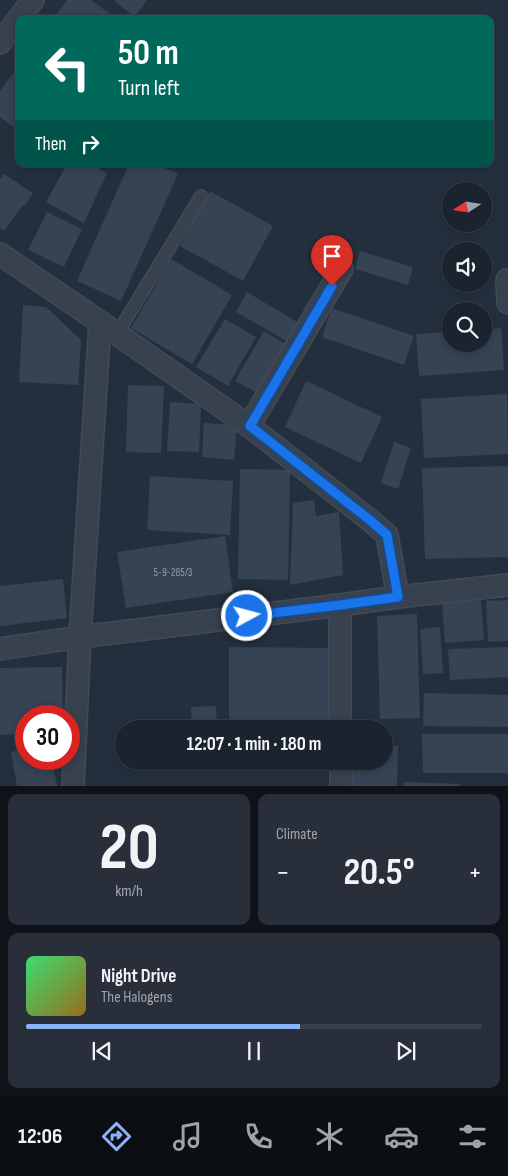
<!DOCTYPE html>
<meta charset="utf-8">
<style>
body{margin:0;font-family:"Sofia Sans Condensed",sans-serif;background:#282f3a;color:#f1f3f6;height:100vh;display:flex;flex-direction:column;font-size:19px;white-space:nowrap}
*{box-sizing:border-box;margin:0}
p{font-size:16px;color:#a0a4aa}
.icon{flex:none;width:28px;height:28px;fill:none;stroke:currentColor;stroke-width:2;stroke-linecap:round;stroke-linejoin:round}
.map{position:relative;height:786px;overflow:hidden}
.side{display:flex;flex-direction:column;gap:8px;padding:8px;background:#0f1319;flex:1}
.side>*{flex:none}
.top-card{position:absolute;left:15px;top:15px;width:479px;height:152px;border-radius:10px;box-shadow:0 2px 8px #0003,0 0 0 1px #39404a;background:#00695c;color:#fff;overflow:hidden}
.needle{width:32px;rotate:258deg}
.controls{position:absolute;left:442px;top:182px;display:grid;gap:10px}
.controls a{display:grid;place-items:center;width:50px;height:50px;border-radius:50%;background:#1b232e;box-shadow:0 2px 8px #0003,0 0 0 1px #39404a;font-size:25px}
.speed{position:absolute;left:15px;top:705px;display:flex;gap:10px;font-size:25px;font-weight:700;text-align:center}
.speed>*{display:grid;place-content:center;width:65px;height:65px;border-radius:50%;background:#1b232e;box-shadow:0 2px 8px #0003,0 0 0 1px #39404a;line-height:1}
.speed .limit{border:8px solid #d22;background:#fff;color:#111}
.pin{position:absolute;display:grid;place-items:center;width:42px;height:42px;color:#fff;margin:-51px -21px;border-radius:50% 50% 50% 0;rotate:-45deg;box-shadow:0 0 5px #0007}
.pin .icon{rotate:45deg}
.me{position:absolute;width:55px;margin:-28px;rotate:83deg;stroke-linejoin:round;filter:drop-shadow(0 0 4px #0008)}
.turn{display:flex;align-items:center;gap:18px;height:105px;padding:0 20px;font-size:22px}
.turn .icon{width:65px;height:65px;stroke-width:2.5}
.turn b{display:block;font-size:35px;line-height:42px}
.then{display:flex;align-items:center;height:48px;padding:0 20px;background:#0003;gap:10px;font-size:19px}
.big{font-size:38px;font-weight:700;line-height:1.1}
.side .card{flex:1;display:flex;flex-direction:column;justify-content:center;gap:8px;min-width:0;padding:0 18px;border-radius:10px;background:#282f3a}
.side .dial{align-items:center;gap:0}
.dial b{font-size:65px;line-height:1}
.song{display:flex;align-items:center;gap:15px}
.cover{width:60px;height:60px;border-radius:8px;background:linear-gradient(135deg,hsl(140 70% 55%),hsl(40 70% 35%))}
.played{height:5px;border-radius:2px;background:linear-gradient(90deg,#8ab4f8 60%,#39404a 60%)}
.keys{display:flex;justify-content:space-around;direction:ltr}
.heat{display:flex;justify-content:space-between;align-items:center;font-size:28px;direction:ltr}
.side .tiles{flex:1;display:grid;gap:8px;grid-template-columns:1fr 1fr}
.card:last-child{grid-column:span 2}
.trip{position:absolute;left:115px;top:720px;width:278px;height:50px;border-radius:25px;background:#1b232e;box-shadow:0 2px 8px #0003,0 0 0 1px #39404a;font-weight:700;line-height:50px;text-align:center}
.tabs{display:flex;height:80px;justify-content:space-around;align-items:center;background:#0b0e12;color:#a0a4aa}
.tabs .icon{width:35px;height:35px}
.tabs .on{color:#8ab4f8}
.tabs b{font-size:22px;color:#f1f3f6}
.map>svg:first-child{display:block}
</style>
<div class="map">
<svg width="508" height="786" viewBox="0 0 508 786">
<rect width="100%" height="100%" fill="#242f3e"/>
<g fill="#364354">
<path d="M67,0H91L117,19H53Z"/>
<path d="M116,0H147L135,17L115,2Z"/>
<path d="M19,65V131L0,117V91Z"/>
<path d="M67,164H90L107,173L84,223L46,202Z"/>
<path d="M129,164H156L178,174L121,301L77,281Z"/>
<path d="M4,174L33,193L25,205H23L4,231L0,228V179Z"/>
<path d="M210,191L273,226L243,281L180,246Z"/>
<path d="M47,212L82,229L64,267L28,250Z"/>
<path d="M360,251L413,267L408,285L355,269Z"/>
<path d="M171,259L232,295L192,364L131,328Z"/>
<path d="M247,292L301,324L290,343L236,312Z"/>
<path d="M23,305L46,307L81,340L78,385L19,382Z"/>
<path d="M332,308L414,336L404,365L322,337Z"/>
<path d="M225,319L256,337L228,386L196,367Z"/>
<path d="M501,328L504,370L419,376L416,334L451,332V344H484V330Z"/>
<path d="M264,331L289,346L261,395L235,381Z"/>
<path d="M306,381L382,417L361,463L285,427Z"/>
<path d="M128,385L164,386L161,453L126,452Z"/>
<path d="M507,394L508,454L424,458L421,399Z"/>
<path d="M170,402L201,404L199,452L167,451Z"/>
<path d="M204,423L237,425L234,460L202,457Z"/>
<path d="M394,442L411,448L398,489L381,483Z"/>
<path d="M508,466V557L425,559L422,468Z"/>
<path d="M240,469L290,470L288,580L238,579Z"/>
<path d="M150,476L233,481L230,535L147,530Z"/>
<path d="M314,500L316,516L339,512L343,575L290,585L293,503Z"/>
<path d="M225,536L233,592L126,608L117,552Z"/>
<path d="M63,579L67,618L0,626V586Z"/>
<path d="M481,600L484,640L445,643L442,603Z"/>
<path d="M508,600V641L488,642L486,601Z"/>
<path d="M417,614L420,718L380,719L377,616Z"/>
<path d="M440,627L443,673L423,674L420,629Z"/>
<path d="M229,647L335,648V729H229Z"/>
<path d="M508,647V677L450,680L448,649Z"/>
<path d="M62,667L63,716H26V734L0,735V668Z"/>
<path d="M424,693L508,695V727L423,726Z"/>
<path d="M216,706L217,729H192L191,707Z"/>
<path d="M422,734H508V773H423Z"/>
<path d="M384,746H398L397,786H346V761H384Z"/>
<path d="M26,749V759H52L57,786H17L11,752Z"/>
<path d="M193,761H218V768L193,769Z"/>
<rect x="229" y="761" width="105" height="3"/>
<path d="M404,782L460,784V786H403Z"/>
</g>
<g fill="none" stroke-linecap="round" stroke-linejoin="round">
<defs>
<path id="service" d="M117,334L201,196"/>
<g id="minor">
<path d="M0,43L33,0"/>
<path d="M0,254L100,322L249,426L371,521L387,535L398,597"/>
<path d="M507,280L508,303"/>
<path d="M249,426L342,269"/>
<path d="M340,605V729"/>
<path d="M0,649L80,637L340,605L398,597L508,585"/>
<path d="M341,761V786"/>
<path d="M73,786L80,637L100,322"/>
</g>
</defs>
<use href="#service" stroke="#414a57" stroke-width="14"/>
<use href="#minor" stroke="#414a57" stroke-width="24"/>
<use href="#service" stroke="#38414e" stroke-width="11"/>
<use href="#minor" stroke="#38414e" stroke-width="21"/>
</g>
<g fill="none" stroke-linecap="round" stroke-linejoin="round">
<defs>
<path id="route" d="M247,616L340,605L398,597L387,535L371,521L250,426L332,286"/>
</defs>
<use href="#route" stroke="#114b97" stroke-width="12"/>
<use href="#route" stroke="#1a73e8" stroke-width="9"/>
</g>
<g text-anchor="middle" stroke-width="5" stroke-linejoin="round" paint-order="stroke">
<g font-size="11" fill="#929caa">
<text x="173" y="576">5-9-285/3</text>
</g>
</g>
</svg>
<div class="controls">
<a><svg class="needle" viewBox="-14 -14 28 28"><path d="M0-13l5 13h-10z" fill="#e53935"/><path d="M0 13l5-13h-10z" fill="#a0a4aa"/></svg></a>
<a><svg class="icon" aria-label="sound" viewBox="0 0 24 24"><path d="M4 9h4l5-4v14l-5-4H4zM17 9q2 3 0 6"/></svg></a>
<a><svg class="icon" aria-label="search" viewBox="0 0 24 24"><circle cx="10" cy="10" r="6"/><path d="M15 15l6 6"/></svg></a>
</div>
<div class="speed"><div class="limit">30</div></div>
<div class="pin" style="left:332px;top:286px;background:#d93025"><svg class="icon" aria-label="arrive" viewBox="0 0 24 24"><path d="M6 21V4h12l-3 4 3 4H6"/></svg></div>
<svg class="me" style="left:247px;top:616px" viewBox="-20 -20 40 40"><circle r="17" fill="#1a73e8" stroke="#fff" stroke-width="3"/><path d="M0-11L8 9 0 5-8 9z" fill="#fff"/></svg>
<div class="trip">12:07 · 1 min · 180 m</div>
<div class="top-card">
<div class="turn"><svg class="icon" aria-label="left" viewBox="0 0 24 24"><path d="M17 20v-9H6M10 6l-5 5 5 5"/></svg><div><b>50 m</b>Turn left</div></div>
<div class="then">Then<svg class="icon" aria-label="right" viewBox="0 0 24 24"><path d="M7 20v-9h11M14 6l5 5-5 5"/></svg></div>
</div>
</div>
<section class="side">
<div class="tiles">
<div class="card dial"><b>20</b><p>km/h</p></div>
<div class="card"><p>Climate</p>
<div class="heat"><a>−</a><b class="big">20.5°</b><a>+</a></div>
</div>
<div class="card">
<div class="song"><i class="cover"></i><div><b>Night Drive</b><p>The Halogens</p></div></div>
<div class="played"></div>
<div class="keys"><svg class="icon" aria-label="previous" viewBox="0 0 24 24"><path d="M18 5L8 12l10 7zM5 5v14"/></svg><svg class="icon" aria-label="pause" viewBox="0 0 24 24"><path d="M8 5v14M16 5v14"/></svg><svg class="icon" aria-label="next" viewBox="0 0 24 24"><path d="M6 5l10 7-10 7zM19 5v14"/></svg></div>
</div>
</div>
</section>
<nav class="tabs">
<b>12:06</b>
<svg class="icon on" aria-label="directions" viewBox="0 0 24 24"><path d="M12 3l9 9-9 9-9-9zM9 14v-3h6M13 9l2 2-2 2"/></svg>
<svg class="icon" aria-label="music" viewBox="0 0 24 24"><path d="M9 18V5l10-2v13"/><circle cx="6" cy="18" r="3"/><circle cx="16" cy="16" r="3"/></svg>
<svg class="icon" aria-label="phone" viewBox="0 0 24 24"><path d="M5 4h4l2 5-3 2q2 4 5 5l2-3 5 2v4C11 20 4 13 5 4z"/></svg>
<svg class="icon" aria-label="climate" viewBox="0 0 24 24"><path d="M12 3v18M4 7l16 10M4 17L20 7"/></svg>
<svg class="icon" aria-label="car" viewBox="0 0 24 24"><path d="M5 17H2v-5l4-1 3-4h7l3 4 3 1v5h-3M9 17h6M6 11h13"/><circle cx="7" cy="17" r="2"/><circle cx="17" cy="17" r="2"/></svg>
<svg class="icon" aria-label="filters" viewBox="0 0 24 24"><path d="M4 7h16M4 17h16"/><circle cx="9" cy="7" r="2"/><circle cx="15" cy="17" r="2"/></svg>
</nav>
